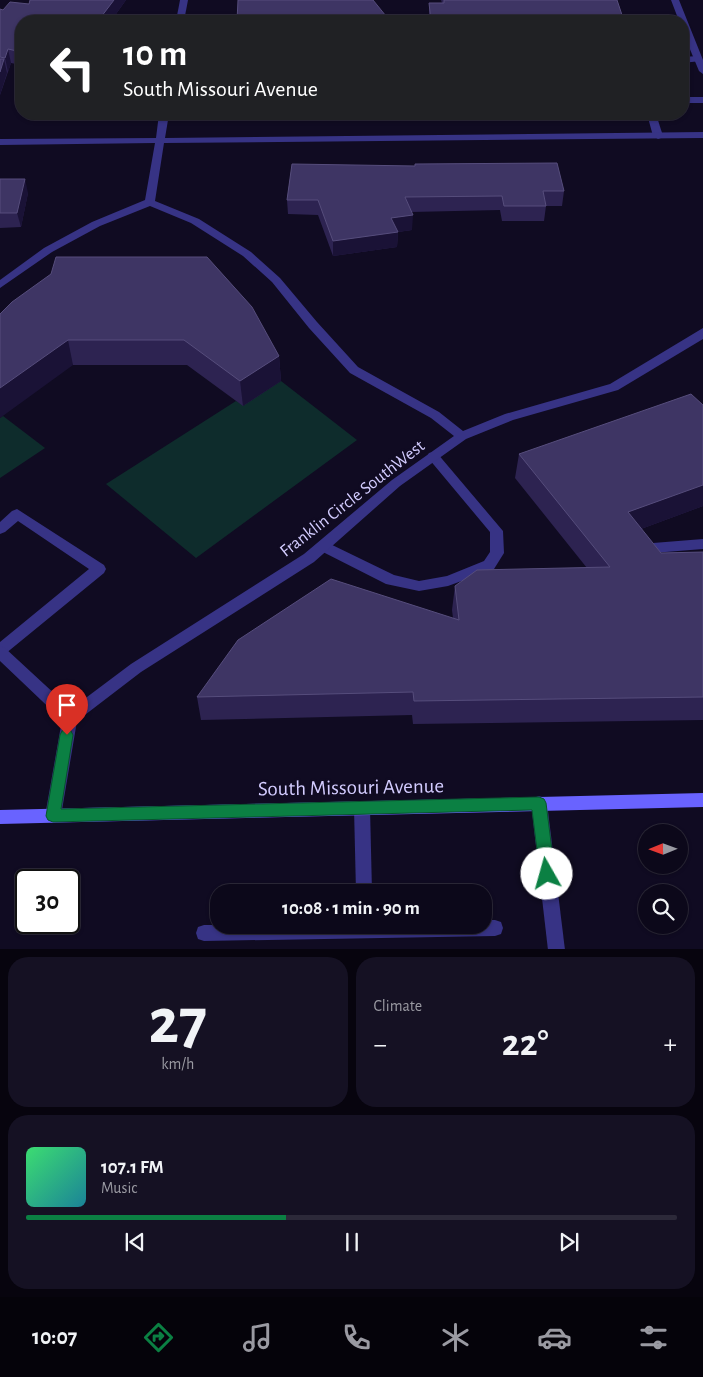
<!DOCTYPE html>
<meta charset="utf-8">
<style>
body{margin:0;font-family:"Alegreya Sans",sans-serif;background:#151123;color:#f1f3f6;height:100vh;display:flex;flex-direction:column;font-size:19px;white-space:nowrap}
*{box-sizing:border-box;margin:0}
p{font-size:16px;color:#9a9aa2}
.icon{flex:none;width:28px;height:28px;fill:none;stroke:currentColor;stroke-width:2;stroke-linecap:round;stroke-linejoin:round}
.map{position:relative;height:949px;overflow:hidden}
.details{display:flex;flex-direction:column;gap:8px;padding:8px;background:#07040e;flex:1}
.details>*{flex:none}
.guide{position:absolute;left:15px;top:15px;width:674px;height:105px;border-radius:20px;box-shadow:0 1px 4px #0004,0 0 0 1px #2c2939;background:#202124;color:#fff;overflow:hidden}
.needle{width:32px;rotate:269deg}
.tools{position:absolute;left:638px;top:824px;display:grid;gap:10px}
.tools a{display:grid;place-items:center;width:50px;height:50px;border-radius:50%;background:#0c081a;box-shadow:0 1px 4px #0004,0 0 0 1px #2c2939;font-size:25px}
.speed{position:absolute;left:15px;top:869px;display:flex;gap:10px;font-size:25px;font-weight:700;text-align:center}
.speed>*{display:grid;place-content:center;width:65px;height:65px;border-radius:50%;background:#0c081a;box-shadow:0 1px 4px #0004,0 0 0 1px #2c2939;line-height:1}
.speed .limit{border:2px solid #111;border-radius:8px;background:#fff;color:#111}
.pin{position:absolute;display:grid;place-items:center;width:42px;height:42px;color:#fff;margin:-51px -21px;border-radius:50% 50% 50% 0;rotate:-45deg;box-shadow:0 0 5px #0007}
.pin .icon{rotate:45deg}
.me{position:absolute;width:55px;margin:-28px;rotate:353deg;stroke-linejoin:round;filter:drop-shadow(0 0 4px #0008)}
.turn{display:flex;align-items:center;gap:18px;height:105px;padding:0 25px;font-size:22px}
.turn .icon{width:65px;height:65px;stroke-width:2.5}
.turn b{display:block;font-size:35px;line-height:42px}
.big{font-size:38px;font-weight:700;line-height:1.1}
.details .widget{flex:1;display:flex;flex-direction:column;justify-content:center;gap:8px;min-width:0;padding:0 18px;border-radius:20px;background:#151123}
.details .dial{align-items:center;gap:0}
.dial b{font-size:65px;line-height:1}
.song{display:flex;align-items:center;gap:15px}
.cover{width:60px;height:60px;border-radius:8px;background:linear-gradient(135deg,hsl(140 70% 55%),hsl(190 70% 35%))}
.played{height:5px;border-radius:2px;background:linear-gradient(90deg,#0b8043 40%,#2c2939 40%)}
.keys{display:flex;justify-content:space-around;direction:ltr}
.heat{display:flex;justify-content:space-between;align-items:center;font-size:28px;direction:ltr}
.details .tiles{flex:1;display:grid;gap:8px;grid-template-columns:1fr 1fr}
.widget:last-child{grid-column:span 2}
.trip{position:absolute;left:210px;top:884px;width:282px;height:50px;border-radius:20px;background:#0c081a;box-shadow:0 1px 4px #0004,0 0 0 1px #2c2939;font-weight:700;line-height:50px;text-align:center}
.dock{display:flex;height:80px;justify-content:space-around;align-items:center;background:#05030a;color:#9a9aa2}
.dock .icon{width:35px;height:35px}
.dock .current{color:#0b8043}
.dock b{font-size:22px;color:#f1f3f6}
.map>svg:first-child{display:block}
</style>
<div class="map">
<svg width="703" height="950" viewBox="0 0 703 950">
<rect width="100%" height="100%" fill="#100b22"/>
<g fill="#0e2c2c">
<path d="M281,381L357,440L196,558L106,484L236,401L243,405Z"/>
<path d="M3,416L45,448L0,478V418Z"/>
</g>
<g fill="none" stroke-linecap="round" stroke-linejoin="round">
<g fill="#373385" fill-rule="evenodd">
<path d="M698,56L701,57V61L682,63V57Z"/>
<rect x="682" y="97" width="21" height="6"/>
<path d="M647,114H656L663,136L661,138L658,139L653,136Z"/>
<path d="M433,452L437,453L503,531L504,553L494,569L448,586L419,591L386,584L319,550L317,546L319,542L324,541L394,575L419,581L447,576L484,561L490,552V532L429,459L427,456L429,453Z"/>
<path d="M17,509L104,565L106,569L104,573L5,654L0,656V642L89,569L18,521L5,532L0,534V522L12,511Z"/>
<path d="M703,539V549L653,553L648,552L646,548L648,544L653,543Z"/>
<path d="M362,801L368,803L370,808L372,892H356L354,808L356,803Z"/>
<path d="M484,920H495L501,922L503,928L501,934L495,936L204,941L198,939L196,933L198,927L204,925H484Z"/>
</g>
<g fill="#373385" fill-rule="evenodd">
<path d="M180,0H188L184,21H176Z"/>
<path d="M671,0H679L703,60V74L699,71L682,30V21H679Z"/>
<path d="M159,114H169L165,138L703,132V138L164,143L155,201L199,219L251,252L280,278L317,322L358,367L439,412L463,431L505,414L610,384L703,328V339L618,390L513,420L466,439L400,486L314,562L141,672L77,721L61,816L59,821L53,823L47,821L45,816L62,720L0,661V646L5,648L71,709L131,664L304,554L392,480L454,436L431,418L350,373L309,328L272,282L243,256L191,223L150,206L100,226L52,252L0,288V280L44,248L92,222L145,200L155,143L0,145V139L156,138Z"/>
<path d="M539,796L545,798L547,803L565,950H548L531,803L533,798Z"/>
</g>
<path fill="#6963ff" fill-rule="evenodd" d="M703,793V807L0,824V810Z"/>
</g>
<g fill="#2d2351">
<path d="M30,0H126L111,21H21V65L11,63L0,95V9L3,10L29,4Z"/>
<path d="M441,0H617L624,21H429V3H442Z"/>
<path d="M292,164L564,191L562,206H546L544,221H502L500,210L411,212L412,230L398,232L397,247L333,256L318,215L288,214L287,200Z"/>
<path d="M0,179L28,193L21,227L0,228Z"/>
<path d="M12,302L279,356L281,381L243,406L187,365H73Z"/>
<path d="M519,454L703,506L641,529L661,553L703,552V720L413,724L412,715L201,720L197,697L453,618L452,610L455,586L587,568L515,478Z"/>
</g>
<g fill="#1a1236">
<path d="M114,0H126L111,21H98Z"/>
<path d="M8,49L11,63L8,72L5,58Z"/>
<path d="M4,59L7,73L0,95V72Z"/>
<path d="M25,179L28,193L21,227L17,213Z"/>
<path d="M413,215L412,230L391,233V218Z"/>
<path d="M398,232L397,247L333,256V241Z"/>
<path d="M68,340L73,365L0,418V388Z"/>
<path d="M279,356L281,381L243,406L240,381Z"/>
<path d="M703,485V506L622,536L628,512Z"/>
</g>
<g fill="#3e3564" stroke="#564d7c">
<path d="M30,0H114L98,21H21V52L8,49L5,58L0,57V9L3,10L10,2L29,4Z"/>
<path d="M238,0H373L390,21H237Z"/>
<path d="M444,0H617L624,21H431L429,3H444Z"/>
<path d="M0,59H4L0,72Z"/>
<path d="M557,163L564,191H543L546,206H504L502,196L405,197L413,215L391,218L398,232L333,241L318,200H287L292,164L415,166V164Z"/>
<path d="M0,179H25L17,213H0Z"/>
<path d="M56,257H207L252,307L279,356L240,381L184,340H68L0,388V314L12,302L51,274Z"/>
<path d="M691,394L703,405V485L628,512L661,553L703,552V697L414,701L413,692L197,697L238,640L331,579L459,620L455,586L477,570L610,567L519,454Z"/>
</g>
<path fill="#0b8043" stroke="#07532c" d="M67,729L71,731L73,735L61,809L539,797L544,799L546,803L555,874L553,879L547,881L542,879L540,874L532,810L53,822L48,820L46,816L60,735L62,731Z"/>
<g text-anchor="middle" stroke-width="5" stroke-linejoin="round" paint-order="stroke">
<g font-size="18" fill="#d3ccff" stroke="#100b22">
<text transform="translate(352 498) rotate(-38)" y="6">Franklin Circle SouthWest</text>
</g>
<g font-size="21" fill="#d3ccff" stroke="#100b22">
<text transform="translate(351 787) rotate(-1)" y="7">South Missouri Avenue</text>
</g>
</g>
</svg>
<div class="tools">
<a><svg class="needle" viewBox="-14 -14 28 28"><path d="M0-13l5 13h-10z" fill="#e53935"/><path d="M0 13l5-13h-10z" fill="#9a9aa2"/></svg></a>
<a><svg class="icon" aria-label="search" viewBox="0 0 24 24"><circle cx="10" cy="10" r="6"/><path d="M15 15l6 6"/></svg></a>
</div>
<div class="speed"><div class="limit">30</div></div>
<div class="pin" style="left:67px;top:735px;background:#d93025"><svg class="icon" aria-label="arrive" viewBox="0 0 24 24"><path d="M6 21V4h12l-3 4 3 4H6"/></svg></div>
<svg class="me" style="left:547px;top:874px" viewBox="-20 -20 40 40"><circle r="19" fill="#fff"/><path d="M0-13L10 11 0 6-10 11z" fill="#0b8043"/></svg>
<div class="trip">10:08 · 1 min · 90 m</div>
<div class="guide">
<div class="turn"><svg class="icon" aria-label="left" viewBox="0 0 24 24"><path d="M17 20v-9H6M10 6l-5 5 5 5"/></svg><div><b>10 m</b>South Missouri Avenue</div></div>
</div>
</div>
<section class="details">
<div class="tiles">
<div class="widget dial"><b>27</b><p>km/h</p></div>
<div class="widget"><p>Climate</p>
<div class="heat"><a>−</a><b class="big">22°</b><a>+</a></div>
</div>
<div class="widget">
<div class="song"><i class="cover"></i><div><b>107.1 FM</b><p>Music</p></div></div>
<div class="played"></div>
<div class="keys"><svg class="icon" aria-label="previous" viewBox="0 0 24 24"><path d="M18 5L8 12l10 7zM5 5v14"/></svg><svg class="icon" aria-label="pause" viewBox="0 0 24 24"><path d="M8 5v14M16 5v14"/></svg><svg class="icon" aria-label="next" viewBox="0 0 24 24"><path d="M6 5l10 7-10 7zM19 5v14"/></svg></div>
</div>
</div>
</section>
<nav class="dock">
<b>10:07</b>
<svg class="icon current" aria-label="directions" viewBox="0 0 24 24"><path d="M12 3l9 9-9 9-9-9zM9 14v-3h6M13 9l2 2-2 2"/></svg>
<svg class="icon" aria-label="music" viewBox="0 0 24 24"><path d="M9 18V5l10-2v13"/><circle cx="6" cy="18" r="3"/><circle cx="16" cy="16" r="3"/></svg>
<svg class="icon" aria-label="phone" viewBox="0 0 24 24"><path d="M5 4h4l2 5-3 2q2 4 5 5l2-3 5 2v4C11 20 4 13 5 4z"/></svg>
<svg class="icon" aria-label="climate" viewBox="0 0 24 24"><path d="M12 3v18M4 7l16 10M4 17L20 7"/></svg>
<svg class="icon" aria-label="car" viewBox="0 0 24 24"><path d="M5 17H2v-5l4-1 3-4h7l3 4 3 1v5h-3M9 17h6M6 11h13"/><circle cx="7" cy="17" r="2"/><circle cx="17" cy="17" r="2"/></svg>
<svg class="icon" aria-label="filters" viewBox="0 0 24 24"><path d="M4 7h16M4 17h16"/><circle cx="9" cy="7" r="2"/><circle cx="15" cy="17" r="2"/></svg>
</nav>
